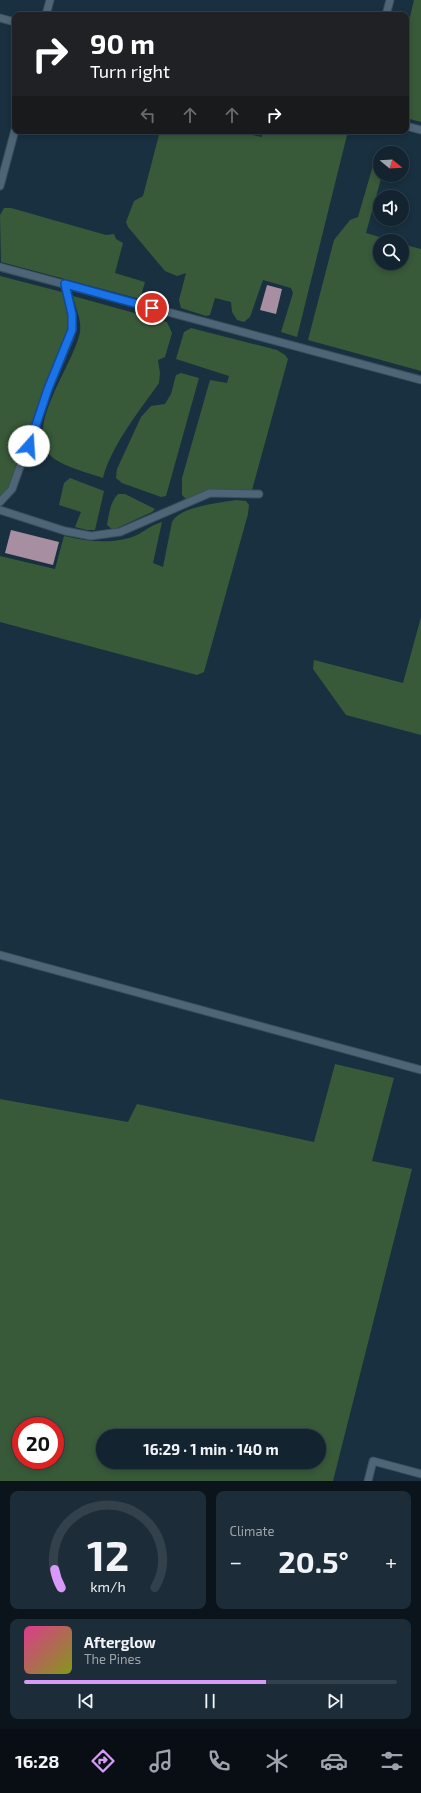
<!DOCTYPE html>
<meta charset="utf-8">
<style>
body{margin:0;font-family:"Exo 2",sans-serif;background:#1c2c38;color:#f1f3f6;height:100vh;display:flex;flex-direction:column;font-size:15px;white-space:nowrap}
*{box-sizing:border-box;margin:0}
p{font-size:13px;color:#9da4ab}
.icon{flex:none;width:22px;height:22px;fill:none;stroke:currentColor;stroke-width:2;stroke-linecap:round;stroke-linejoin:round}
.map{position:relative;height:1481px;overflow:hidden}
.drawer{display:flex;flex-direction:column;gap:10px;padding:10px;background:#0a141a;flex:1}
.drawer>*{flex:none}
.banner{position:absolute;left:12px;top:12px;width:397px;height:122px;border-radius:8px;box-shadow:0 2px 6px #0003,0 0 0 1px #32414c;background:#202124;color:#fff;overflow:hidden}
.needle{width:26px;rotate:108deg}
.controls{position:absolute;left:373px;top:146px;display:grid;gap:8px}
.controls a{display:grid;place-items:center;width:36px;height:36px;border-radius:50%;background:#132430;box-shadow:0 2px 6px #0003,0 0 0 1px #32414c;font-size:20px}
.speed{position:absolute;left:12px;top:1417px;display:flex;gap:8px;font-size:20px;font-weight:700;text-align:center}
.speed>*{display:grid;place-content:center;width:52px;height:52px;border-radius:50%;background:#132430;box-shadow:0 2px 6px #0003,0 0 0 1px #32414c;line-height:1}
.speed .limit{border:6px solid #d22;background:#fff;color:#111}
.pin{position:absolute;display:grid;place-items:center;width:34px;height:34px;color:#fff;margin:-17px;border:2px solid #fff;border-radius:50%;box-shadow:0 1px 4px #0007}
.me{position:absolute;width:44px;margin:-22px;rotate:19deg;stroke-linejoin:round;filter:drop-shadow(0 0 3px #0008)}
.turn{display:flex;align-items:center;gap:14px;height:84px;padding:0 12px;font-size:18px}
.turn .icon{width:52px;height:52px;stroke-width:2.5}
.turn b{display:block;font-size:28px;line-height:34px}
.lanes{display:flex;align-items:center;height:38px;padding:0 12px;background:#0003;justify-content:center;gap:20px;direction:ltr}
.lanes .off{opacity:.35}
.big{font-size:30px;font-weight:700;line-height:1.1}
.drawer .card{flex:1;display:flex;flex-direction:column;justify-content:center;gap:6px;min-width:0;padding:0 14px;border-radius:8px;background:#1c2c38}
.drawer .dial{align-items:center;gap:0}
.dial svg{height:104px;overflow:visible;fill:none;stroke:#32414c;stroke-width:7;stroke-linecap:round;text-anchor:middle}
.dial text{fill:#f1f3f6;stroke:none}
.song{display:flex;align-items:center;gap:12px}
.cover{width:48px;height:48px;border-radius:6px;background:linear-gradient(135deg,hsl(330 70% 55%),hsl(70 70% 35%))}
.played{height:4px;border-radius:2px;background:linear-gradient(90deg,#d89af8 65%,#32414c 65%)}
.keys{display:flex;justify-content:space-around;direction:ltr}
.heat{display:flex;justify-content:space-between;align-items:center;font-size:22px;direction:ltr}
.drawer .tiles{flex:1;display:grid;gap:10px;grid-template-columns:1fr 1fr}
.card:last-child{grid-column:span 2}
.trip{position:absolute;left:96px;top:1429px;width:230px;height:40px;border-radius:20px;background:#132430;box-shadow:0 2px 6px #0003,0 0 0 1px #32414c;font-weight:700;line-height:40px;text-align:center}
.menu{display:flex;height:64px;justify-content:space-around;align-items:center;background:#080e13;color:#9da4ab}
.menu .icon{width:28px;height:28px}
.menu .current{color:#d89af8}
.menu b{font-size:18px;color:#f1f3f6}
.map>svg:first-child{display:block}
</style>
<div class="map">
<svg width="421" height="1481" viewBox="0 0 421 1481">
<rect width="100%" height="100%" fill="#193040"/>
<g fill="#385a39" fill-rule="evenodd">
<path d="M414,0H421V122L406,118V34Z"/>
<path d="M160,131H252V135L262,137L263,131H348L297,337L281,332L293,293L291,288L263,280L250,317L244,322L237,320L232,312L231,302L215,298L210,315L206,316L181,308L179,300L186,273L177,276L165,271L128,227L126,222L134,201L143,196Z"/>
<path d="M377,152L380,153V175H382L366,233L393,241H380V263H402V244L421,249V371L308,340L334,240L350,220L358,217Z"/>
<path d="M4,208H11L106,235L114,234L116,239L123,243L115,273L145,282L140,299L1,262L0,215Z"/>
<path d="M0,276L62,292C66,303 71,315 70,327C68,349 45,387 37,409C26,438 22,476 0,499Z"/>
<path d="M73,296L167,322L172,333L165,357L158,360L160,373L159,383C140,410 111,446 103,478C89,473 60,466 50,455C24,427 75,362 80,332C82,320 75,307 73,296Z"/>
<path d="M191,328L277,350L285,355L288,359L252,490L208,491L186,499L182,495V478L210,380L227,383L229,376L176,359L184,332Z"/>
<path d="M181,373L199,378L166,496L161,497L122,483L116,478L117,469L141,417L151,406L165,404L171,394L176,375Z"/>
<path d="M70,478L104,491L95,530H87L75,527L81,512L59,505L64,483Z"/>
<path d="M118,494H125L155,509L152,512L113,530L107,525C109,514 110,502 118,494Z"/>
<path d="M236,500L246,501L249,505L248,514L204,672L197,675L0,622V556L55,569L64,536C85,541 108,544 129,538C141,535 150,525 162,522L153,563L163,567L172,522C180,506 220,503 236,500Z"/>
<path d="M421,617V735L346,715L313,669L314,660L403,683Z"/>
<path d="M335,1064L394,1078L372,1161L412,1169L333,1481H0V1099L128,1122L137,1104L314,1142ZM21,1426H55V1460H21ZM103,1436H319V1462H103Z"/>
</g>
<g fill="#a88ea1">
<path d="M267,285L282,289L276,314L260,310Z"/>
<path d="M11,530L59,542L53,565L5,553Z"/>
</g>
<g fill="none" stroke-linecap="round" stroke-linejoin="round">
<defs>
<g id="service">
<path d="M46,15L50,0"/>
<path d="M386,15L390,0"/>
<path d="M0,18L15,22"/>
<path d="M406,126L421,130"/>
<path d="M0,186L15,130"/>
<path d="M0,267L421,380"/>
<path d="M0,502L12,489L48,389L70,337C75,319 69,302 65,284"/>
<path d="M0,510L65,531L91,536L120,532L210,493L259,494"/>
<path d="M0,955L421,1070"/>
<path d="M368,1481L373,1461L421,1474"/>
</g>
</defs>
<use href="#service" stroke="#3a4e5b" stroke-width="9"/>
<use href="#service" stroke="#4d6577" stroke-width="7"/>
</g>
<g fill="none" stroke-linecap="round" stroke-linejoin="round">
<defs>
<path id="route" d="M29,446L48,389L72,330V314L65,284L152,308"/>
</defs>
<use href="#route" stroke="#114b97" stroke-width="10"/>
<use href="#route" stroke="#1a73e8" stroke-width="7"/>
</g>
</svg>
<div class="controls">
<a><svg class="needle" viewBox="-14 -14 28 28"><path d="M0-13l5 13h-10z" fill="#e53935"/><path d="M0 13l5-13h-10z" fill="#9da4ab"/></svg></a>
<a><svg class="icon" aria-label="sound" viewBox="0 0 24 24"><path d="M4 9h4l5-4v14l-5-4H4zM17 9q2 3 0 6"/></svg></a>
<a><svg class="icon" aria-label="search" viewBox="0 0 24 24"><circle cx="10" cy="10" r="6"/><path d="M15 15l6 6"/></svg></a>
</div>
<div class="speed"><div class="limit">20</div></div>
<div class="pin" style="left:152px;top:308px;background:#d93025"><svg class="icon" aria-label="arrive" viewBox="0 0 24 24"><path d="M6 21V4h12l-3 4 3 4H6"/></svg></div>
<svg class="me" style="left:29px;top:446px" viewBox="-20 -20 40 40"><circle r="19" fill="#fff"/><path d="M0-13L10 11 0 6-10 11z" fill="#1a73e8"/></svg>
<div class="trip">16:29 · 1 min · 140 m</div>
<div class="banner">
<div class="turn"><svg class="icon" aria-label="right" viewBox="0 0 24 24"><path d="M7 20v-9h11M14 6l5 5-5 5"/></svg><div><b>90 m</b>Turn right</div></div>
<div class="lanes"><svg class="icon off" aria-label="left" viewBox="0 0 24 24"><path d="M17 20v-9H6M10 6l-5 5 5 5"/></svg><svg class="icon off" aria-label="ahead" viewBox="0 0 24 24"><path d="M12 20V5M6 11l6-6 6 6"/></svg><svg class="icon off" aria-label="ahead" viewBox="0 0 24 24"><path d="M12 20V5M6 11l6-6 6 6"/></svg><svg class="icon" aria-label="right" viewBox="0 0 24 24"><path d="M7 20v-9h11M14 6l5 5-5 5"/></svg></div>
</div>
</div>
<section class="drawer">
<div class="tiles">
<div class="card dial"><svg viewBox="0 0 100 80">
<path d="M14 69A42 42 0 1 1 86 69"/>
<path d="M14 69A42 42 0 0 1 9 55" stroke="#d89af8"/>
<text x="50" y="56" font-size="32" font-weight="700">12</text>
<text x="50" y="72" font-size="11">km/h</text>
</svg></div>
<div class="card"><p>Climate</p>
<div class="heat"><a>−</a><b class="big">20.5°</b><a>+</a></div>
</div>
<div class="card">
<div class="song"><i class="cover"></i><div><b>Afterglow</b><p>The Pines</p></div></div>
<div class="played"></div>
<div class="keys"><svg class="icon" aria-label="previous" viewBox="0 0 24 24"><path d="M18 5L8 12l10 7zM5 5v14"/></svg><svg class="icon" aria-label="pause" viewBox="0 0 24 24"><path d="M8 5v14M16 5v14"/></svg><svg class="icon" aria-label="next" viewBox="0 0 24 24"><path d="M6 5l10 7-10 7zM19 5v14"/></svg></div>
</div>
</div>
</section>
<nav class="menu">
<b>16:28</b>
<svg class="icon current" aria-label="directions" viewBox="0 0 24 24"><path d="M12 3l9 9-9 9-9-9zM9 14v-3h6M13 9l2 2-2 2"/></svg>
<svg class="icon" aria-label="music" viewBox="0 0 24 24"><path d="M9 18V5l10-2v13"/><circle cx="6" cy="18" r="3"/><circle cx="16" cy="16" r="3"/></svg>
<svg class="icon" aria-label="phone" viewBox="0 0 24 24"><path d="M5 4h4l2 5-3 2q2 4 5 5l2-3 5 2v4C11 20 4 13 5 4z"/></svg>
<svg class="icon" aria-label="climate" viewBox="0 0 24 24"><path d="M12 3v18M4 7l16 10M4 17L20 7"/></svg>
<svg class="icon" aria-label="car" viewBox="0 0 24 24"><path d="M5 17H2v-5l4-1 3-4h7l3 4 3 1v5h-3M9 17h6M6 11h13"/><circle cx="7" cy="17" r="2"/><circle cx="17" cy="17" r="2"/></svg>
<svg class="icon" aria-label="filters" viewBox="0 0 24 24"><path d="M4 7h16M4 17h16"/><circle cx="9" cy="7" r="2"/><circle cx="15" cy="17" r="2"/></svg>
</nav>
